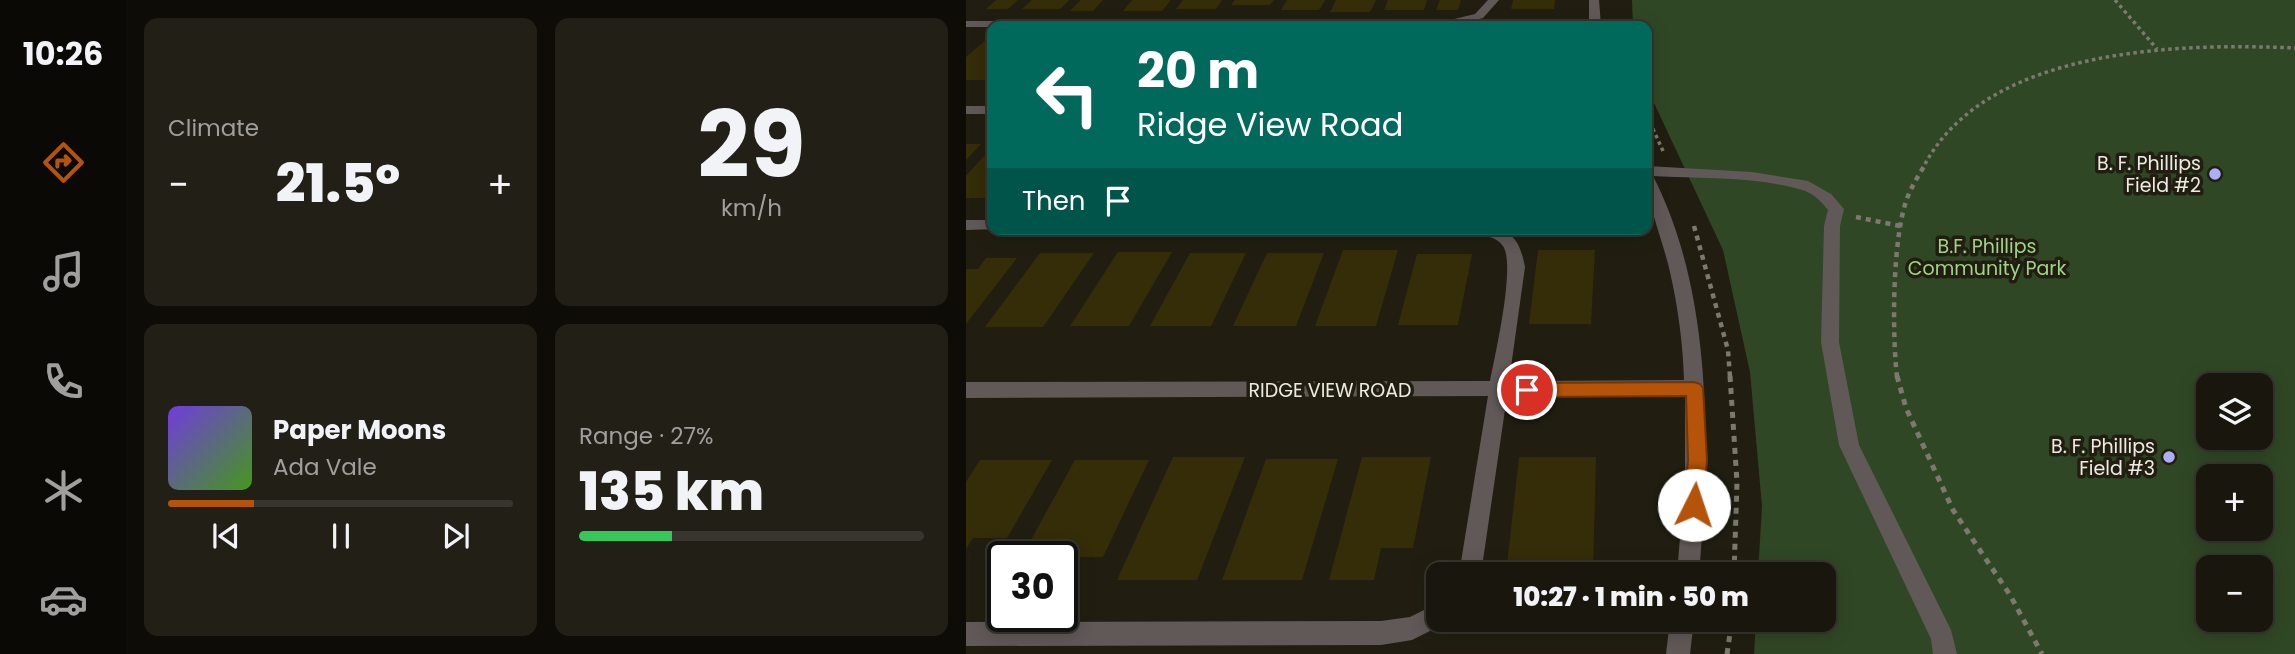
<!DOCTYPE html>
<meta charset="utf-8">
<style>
body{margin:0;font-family:Poppins,sans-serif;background:#221f16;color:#f1f3f6;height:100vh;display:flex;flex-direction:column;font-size:26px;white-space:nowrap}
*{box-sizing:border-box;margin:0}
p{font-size:23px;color:#9f9f9d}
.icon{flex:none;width:38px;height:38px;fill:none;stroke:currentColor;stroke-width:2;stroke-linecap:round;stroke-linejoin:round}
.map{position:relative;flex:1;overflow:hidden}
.details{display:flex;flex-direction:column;gap:18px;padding:18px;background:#0e0c07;width:840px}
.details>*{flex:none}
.banner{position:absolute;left:21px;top:21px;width:665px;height:214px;border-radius:14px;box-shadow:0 4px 18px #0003,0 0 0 2px #37352e;background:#00695c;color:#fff;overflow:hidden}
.tools{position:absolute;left:1230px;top:373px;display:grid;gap:14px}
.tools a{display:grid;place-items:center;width:77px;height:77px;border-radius:14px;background:#19160d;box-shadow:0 4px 18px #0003,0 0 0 2px #37352e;font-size:35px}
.speed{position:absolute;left:21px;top:541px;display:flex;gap:14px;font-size:35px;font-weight:700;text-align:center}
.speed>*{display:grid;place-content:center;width:91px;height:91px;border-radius:50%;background:#19160d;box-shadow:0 4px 18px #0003,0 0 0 2px #37352e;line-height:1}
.speed .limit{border:4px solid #111;border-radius:10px;background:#fff;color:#111}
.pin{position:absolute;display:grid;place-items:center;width:60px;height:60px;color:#fff;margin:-30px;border:4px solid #fff;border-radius:50%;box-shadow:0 2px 7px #0007}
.me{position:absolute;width:77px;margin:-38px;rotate:4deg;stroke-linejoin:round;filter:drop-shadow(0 0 5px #0008)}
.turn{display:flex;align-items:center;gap:24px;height:147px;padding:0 35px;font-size:32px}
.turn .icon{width:91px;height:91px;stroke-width:2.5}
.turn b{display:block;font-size:49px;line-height:60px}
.then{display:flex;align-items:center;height:66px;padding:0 35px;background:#0003;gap:14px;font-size:26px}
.big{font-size:52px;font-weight:800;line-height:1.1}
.details .widget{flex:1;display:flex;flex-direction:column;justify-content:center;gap:10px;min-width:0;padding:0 24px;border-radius:14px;background:#221f16}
.details .dial{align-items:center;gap:0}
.dial b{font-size:91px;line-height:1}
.song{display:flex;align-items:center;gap:21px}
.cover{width:84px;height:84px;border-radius:10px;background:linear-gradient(135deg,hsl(260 70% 55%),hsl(100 70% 35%))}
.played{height:7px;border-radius:4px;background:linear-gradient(90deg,#b45309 25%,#37352e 25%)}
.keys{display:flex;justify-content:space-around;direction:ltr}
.heat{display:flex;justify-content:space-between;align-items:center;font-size:38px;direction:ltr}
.charge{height:10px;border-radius:5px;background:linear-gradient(90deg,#34c759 27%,#37352e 0)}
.details .tiles{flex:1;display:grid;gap:18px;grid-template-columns:repeat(2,1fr)}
.trip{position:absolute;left:460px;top:562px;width:410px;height:70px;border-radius:14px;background:#19160d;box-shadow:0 4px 18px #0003,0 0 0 2px #37352e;font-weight:800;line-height:70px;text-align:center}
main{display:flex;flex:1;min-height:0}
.tabs{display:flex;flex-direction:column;width:126px;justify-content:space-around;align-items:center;background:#0a0905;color:#9f9f9d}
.tabs .icon{width:49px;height:49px}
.tabs .active{color:#b45309}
.tabs b{font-size:32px;color:#f1f3f6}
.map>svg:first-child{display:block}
</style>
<main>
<nav class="tabs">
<b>10:26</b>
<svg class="icon active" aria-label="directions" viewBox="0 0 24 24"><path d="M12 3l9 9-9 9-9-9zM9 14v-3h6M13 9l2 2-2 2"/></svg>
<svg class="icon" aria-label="music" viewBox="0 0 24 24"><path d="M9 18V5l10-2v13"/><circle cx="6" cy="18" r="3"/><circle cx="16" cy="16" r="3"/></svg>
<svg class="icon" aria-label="phone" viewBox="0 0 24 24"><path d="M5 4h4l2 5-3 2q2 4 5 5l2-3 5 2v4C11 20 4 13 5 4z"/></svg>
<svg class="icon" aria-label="climate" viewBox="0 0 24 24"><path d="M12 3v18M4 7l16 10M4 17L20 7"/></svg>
<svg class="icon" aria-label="car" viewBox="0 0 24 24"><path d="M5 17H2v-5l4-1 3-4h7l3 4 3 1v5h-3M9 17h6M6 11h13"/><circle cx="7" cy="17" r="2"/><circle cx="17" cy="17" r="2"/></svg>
</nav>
<section class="details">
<div class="tiles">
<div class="widget"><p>Climate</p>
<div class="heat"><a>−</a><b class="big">21.5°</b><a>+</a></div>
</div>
<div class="widget dial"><b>29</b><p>km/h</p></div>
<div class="widget">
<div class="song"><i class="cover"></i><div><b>Paper Moons</b><p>Ada Vale</p></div></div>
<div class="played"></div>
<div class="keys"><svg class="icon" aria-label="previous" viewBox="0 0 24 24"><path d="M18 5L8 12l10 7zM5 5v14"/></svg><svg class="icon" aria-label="pause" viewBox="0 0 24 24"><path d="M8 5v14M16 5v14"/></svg><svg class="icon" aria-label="next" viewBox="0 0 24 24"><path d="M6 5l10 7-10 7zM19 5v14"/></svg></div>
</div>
<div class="widget"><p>Range · 27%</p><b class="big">135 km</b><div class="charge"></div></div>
</div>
</section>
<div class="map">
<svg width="1329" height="654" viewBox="0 0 1329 654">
<rect width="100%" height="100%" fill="#211e11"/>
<path fill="#304725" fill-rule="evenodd" d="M666,0H1329V654H788L790,620H858V574H792L796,506L784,372L757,250L681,88V26H667ZM1242,385H1295V438H1242ZM1242,476H1295V528H1242ZM1242,567H1295V620H1242Z"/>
<g fill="#352c08">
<path d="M30,0H52L42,9H20Z"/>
<path d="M66,0H103L94,9H56Z"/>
<path d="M115,0H137L127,11H104Z"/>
<path d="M166,0H205L196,11H157Z"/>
<path d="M217,0H256L250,9H210Z"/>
<path d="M269,0H308L304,5H265Z"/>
<path d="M321,0H359L353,10H315Z"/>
<path d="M370,0H410L404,12H364Z"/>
<path d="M422,0H461L458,10H418Z"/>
<path d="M474,0H495L492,10H470Z"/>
<path d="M547,0H589L588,9H545Z"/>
<path d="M22,38H26V75L21,80H0V57Z"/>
<path d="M0,144H15L0,160Z"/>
<path d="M26,147V198H0V176Z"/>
<path d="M377,250H432L410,326H349Z"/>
<path d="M572,250H629L625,324H563Z"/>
<path d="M152,252H206L163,326H104Z"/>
<path d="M74,253H128L77,327H19Z"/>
<path d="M224,253H280L245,326H184Z"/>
<path d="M301,253H358L330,326H267Z"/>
<path d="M451,254H506L492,325H432Z"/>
<path d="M20,258H51L0,324V269H12Z"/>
<path d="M207,457H279L231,580H151Z"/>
<path d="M396,457H465L447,548H415L408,580H363Z"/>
<path d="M553,457H630L627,574H540Z"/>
<path d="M300,459H372L336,580H256Z"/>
<path d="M14,460H86L41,538H7L0,549V482Z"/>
<path d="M109,460H183L137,557H102L96,569V556H56Z"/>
</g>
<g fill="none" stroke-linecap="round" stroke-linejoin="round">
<g stroke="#7c796e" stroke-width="3.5" stroke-dasharray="3.5 3.5" stroke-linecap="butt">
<path d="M1149,0L1191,49"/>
<path d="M681,116L697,151"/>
<path d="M959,164C1023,47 1213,43 1329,48"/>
</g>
<g stroke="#7c796e" stroke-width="4.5" stroke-dasharray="5 5" stroke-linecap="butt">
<path d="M890,217L934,226"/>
<path d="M728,226L762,350L764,377"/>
<path d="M931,377C926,334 926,235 942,196C947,184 954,173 960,163"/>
</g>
<g stroke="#7c796e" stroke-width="5" stroke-dasharray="6 6" stroke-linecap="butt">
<path d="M764,376L771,482L768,574"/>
<path d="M931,376L940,408L987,510L1044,595L1076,654"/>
<path d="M761,654L766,620"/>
</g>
<g fill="#615958" fill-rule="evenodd">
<path d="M522,0H533L517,18L485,26L0,27V21H480L509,14Z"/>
<path d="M623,0H633L635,26H623Z"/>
<rect x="0" y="106" width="26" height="8"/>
<path d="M681,166L786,172L842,181L865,194L878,209L874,226L873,342L893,445L985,630L991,654H967L965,639L873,445L855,342L858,226L862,210C855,201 847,193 836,190C790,176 735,179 687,176C747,293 744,446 733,574H711L719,476V396H541L515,574H493L522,396L0,398V382L524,381C529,355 550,265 537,246C530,236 518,236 508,233L505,229C540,229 552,230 559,267L543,381L718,380C717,344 712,307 704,272C696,236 679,203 681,166Z"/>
<path d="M0,220H26V229H29L0,230Z"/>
<path d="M472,603V620H482L480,623L446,640L415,645L0,646V622L415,621L444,617Z"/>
<path d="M704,620H728L724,654H700Z"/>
</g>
</g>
<path fill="#b45309" stroke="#753606" stroke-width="2" d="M728,382L734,384L737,388L741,460L737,505L735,511L728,514L721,511L718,505L722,460L720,396L561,397L554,395L552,390L554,385L561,383Z"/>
<g fill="#abaffb" stroke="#211e11" stroke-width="2.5">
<circle cx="1249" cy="174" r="7"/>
<circle cx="1203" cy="457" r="7"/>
</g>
<g text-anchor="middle" stroke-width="7" stroke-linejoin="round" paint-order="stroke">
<g font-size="19" fill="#edeae2" stroke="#211e11" text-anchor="end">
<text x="1235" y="170">B. F. Phillips<tspan x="1235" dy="22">Field #2</tspan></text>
<text x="1189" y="453">B. F. Phillips<tspan x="1189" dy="22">Field #3</tspan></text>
</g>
<g font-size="19" fill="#9fd386" stroke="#211e11">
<text x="1021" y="253">B.F. Phillips<tspan x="1021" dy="22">Community Park</tspan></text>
</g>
<g font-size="19" fill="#edeae2" stroke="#211e11">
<text x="364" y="397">RIDGE VIEW ROAD</text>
</g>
</g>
</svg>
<div class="tools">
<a><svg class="icon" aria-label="layers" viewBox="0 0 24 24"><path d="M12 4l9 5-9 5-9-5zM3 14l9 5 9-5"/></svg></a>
<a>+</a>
<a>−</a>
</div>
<div class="speed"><div class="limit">30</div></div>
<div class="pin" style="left:561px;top:390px;background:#d93025"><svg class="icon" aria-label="arrive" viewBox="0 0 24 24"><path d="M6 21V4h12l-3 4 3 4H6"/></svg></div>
<svg class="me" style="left:728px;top:505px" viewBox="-20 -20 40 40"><circle r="19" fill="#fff"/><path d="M0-13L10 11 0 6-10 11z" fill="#b45309"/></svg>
<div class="trip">10:27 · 1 min · 50 m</div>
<div class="banner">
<div class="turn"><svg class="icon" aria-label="left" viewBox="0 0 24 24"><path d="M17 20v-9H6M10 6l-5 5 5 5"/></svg><div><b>20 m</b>Ridge View Road</div></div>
<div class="then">Then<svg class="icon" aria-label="arrive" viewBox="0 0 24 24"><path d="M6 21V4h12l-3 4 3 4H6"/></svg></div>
</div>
</div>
</main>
